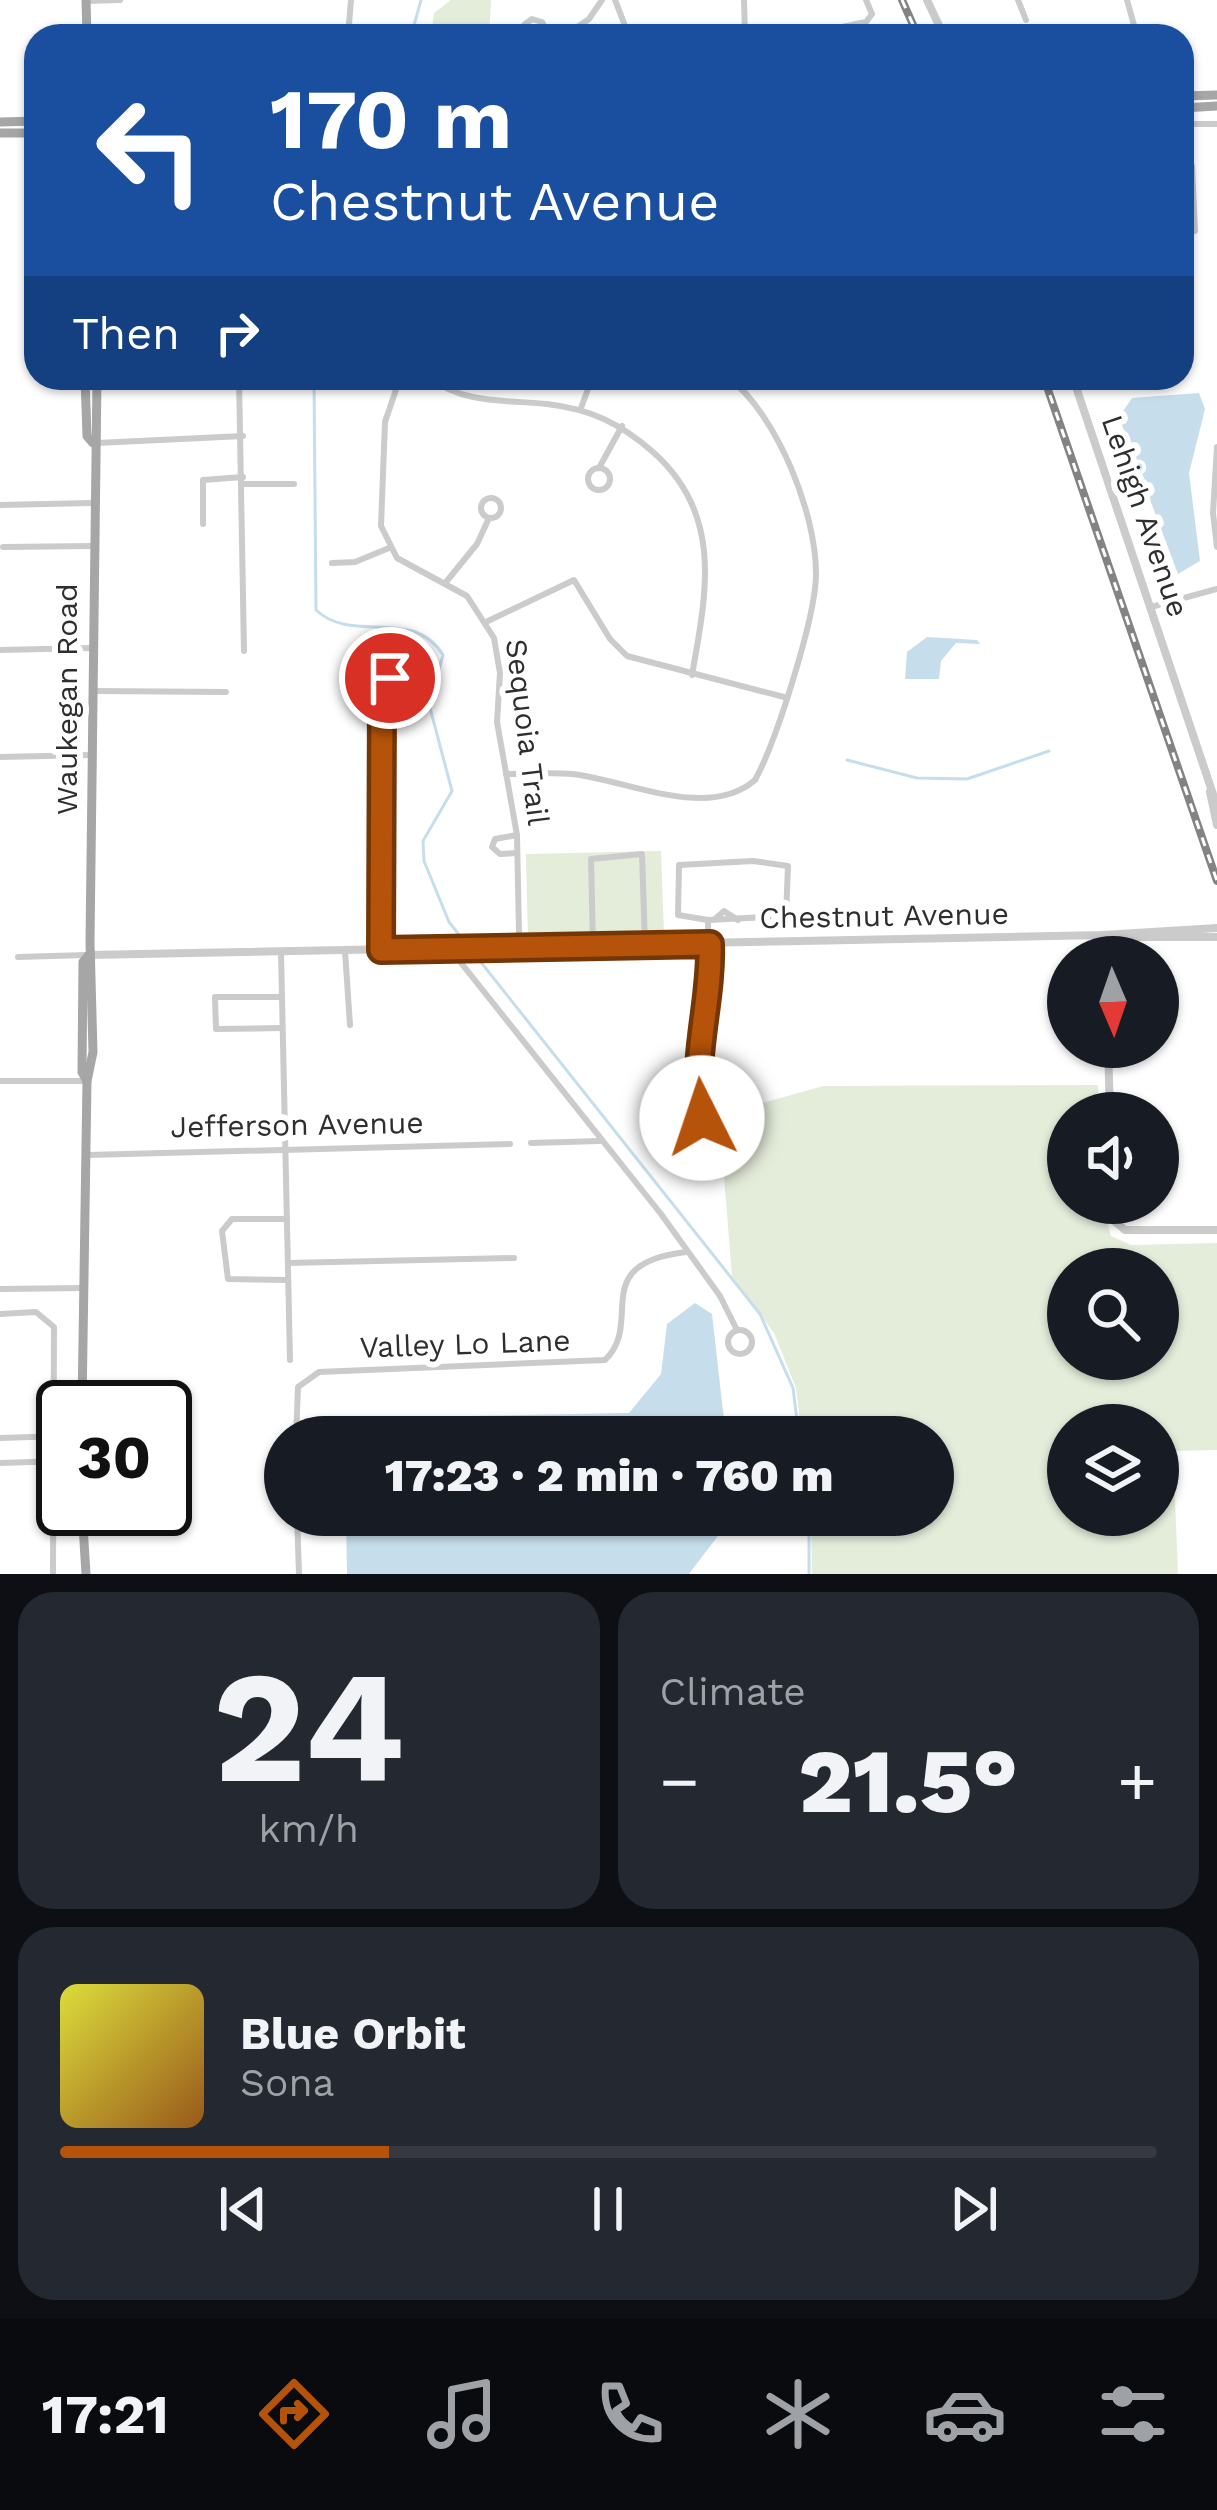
<!DOCTYPE html>
<meta charset="utf-8">
<style>
body{margin:0;font-family:"Work Sans",sans-serif;background:#242831;color:#f1f3f6;height:100vh;display:flex;flex-direction:column;font-size:45px;white-space:nowrap}
*{box-sizing:border-box;margin:0}
p{font-size:39px;color:#9ea1a6}
.icon{flex:none;width:66px;height:66px;fill:none;stroke:currentColor;stroke-width:2;stroke-linecap:round;stroke-linejoin:round}
.map{position:relative;height:1574px;overflow:hidden}
.side{display:flex;flex-direction:column;gap:18px;padding:18px;background:#0d0f14;flex:1}
.side>*{flex:none}
.banner{position:absolute;left:24px;top:24px;width:1170px;height:366px;border-radius:36px;box-shadow:0 3px 9px #0004;background:#1a4fa0;color:#fff;overflow:hidden}
.needle{width:78px;rotate:178deg}
.fabs{position:absolute;left:1047px;top:936px;display:grid;gap:24px}
.fabs a{display:grid;place-items:center;width:132px;height:132px;border-radius:50%;background:#171b24;box-shadow:0 3px 9px #0004;font-size:60px}
.speed{position:absolute;left:36px;top:1380px;display:flex;gap:24px;font-size:60px;font-weight:700;text-align:center}
.speed>*{display:grid;place-content:center;width:156px;height:156px;border-radius:50%;background:#171b24;box-shadow:0 3px 9px #0004;line-height:1}
.speed .limit{border:6px solid #111;border-radius:18px;background:#fff;color:#111}
.pin{position:absolute;display:grid;place-items:center;width:102px;height:102px;color:#fff;margin:-51px;border:6px solid #fff;border-radius:50%;box-shadow:0 3px 12px #0007}
.me{position:absolute;width:132px;margin:-66px;rotate:356deg;stroke-linejoin:round;filter:drop-shadow(0 0 9px #0008)}
.turn{display:flex;align-items:center;gap:42px;height:252px;padding:0 48px;font-size:54px}
.turn .icon{width:156px;height:156px;stroke-width:2.5}
.turn b{display:block;font-size:84px;line-height:102px}
.then{display:flex;align-items:center;height:114px;padding:0 48px;background:#0003;gap:24px;font-size:45px}
.big{font-size:90px;font-weight:800;line-height:1.1}
.side .tile{flex:1;display:flex;flex-direction:column;justify-content:center;gap:18px;min-width:0;padding:0 42px;border-radius:36px;background:#242831}
.side .dial{align-items:center;gap:0}
.dial b{font-size:156px;line-height:1}
.song{display:flex;align-items:center;gap:36px}
.cover{width:144px;height:144px;border-radius:18px;background:linear-gradient(135deg,hsl(60 70% 55%),hsl(30 70% 35%))}
.played{height:12px;border-radius:6px;background:linear-gradient(90deg,#b45309 30%,#363941 30%)}
.keys{display:flex;justify-content:space-around;direction:ltr}
.heat{display:flex;justify-content:space-between;align-items:center;font-size:66px;direction:ltr}
.side .tiles{flex:1;display:grid;gap:18px;grid-template-columns:1fr 1fr}
.tile:last-child{grid-column:span 2}
.trip{position:absolute;left:264px;top:1416px;width:690px;height:120px;border-radius:60px;background:#171b24;box-shadow:0 3px 9px #0004;font-weight:800;line-height:120px;text-align:center}
.dock{display:flex;height:192px;justify-content:space-around;align-items:center;background:#090b0e;color:#9ea1a6}
.dock .icon{width:84px;height:84px}
.dock .selected{color:#b45309}
.dock b{font-size:54px;color:#f1f3f6}
.map>svg:first-child{display:block}
</style>
<div class="map">
<svg width="1217" height="1574" viewBox="0 0 1217 1574">
<rect width="100%" height="100%" fill="#fff"/>
<g fill="#e4ecda" fill-rule="evenodd">
<path d="M491,0L489,36H431L434,13L451,0Z"/>
<path d="M661,851L664,935L528,939L526,854Z"/>
<path d="M1098,1085L1099,1113H1068V1203H1102L1111,1236L1131,1245L1217,1243V1450L1173,1451L1178,1574H812L811,1515H933V1437H802L796,1388L774,1333L732,1276L721,1139L735,1111L823,1086ZM1068,1269H1158V1359H1068ZM1068,1425H1158V1515H1068Z"/>
</g>
<g fill="#c6deec">
<path d="M1199,393L1205,409L1189,473L1200,561L1178,574L1119,417L1132,398Z"/>
<path d="M927,637L977,640L980,644L956,643L941,661L939,679H905L907,652Z"/>
<path d="M695,1303L712,1314L726,1437H341L340,1429L358,1418L629,1413L661,1374L667,1324Z"/>
<path d="M346,1515H727L724,1528L689,1574H347Z"/>
</g>
<g fill="none" stroke-linecap="round" stroke-linejoin="round">
<g stroke="#c6deec" stroke-width="3">
<path d="M411,36L421,0"/>
<path d="M314,378L316,610C353,645 413,606 443,655L429,704L452,791L423,841L424,861L449,922L760,1314L793,1388L799,1437"/>
<path d="M847,760L917,778L967,779L1049,751"/>
<path d="M809,1515V1574"/>
</g>
<g stroke="#cbcbcb" stroke-width="6">
<path d="M615,0L629,36"/>
<path d="M744,0L745,36"/>
<path d="M1018,0L1026,20"/>
<path d="M1127,0L1137,36"/>
<path d="M87,1L120,0"/>
<path d="M348,36L351,0"/>
<path d="M524,36V25L532,19L542,22L550,36"/>
<path d="M564,36L589,19L602,0"/>
<path d="M799,36L866,22L872,14L866,0"/>
<path d="M1182,124H1217"/>
<path d="M1182,162L1192,166L1195,231"/>
<path d="M239,378L244,651"/>
<path d="M400,378L385,422L381,526L397,558L467,596L494,638L500,673L497,722L517,835L519,934"/>
<path d="M431,378C461,404 510,400 547,404C590,409 620,423 653,452C723,514 707,591 692,675"/>
<path d="M581,408L592,378"/>
<path d="M97,443L243,436"/>
<path d="M1217,447L1213,513L1217,547"/>
<circle cx="599" cy="479" r="11"/>
<path d="M599,468L622,426"/>
<path d="M243,484H294"/>
<circle cx="491" cy="508" r="10"/>
<path d="M0,505L92,503"/>
<path d="M203,524V480L243,477"/>
<path d="M3,547L92,546"/>
<path d="M332,563L355,562L389,548"/>
<path d="M446,582L477,544L489,518"/>
<path d="M1151,607L1217,589"/>
<path d="M488,621L574,580L610,639L627,656L784,697"/>
<path d="M0,650L91,648"/>
<circle cx="381" cy="686" r="12"/>
<path d="M95,691L226,692"/>
<path d="M0,757L91,755"/>
<path d="M506,774C528,774 551,772 572,774C627,780 708,821 755,780C776,742 815,619 816,576C817,514 777,415 729,378"/>
<path d="M517,835L495,839L492,847L500,854L517,853"/>
<path d="M715,919L724,911L738,920"/>
<path d="M593,946L591,859L642,854L645,945"/>
<path d="M450,949L661,1214L720,1296L737,1330"/>
<path d="M381,950L379,809L386,745L381,698"/>
<path d="M345,951L350,1025"/>
<path d="M281,952L290,1360"/>
<path d="M18,957L86,955"/>
<path d="M282,1028L216,1029L215,997H282"/>
<path d="M0,1081H87"/>
<path d="M701,1134L696,1069L709,996L708,920L786,916L788,866L753,861L679,865L678,915L708,920"/>
<path d="M531,1143L600,1141"/>
<path d="M88,1155L510,1144"/>
<path d="M287,1219H232L222,1231L228,1279L288,1280"/>
<path d="M288,1263L514,1258"/>
<path d="M0,1289L84,1288"/>
<path d="M0,1314L36,1312L54,1327L53,1574"/>
<circle cx="740" cy="1342" r="12"/>
<path d="M296,1437L298,1387L319,1372L605,1360C645,1322 586,1264 686,1252"/>
<path d="M0,1438L63,1436"/>
<path d="M0,1463L63,1461"/>
<path d="M297,1515L299,1574"/>
</g>
<g stroke="#cbcbcb" stroke-width="8">
<path d="M927,0L944,36"/>
<path d="M1073,378L1217,806"/>
<path d="M1210,792L1217,825"/>
<path d="M1103,935L1104,957"/>
<path d="M1110,937H1217"/>
<path d="M89,955L1103,935L1217,928"/>
<path d="M1108,1047L1110,1113"/>
<path d="M1112,1203L1113,1220L1125,1230H1217"/>
</g>
<g stroke="#a6a6a6" stroke-width="9">
<path d="M86,0L87,36"/>
<path d="M1182,96L1217,95"/>
<path d="M1182,108L1217,106"/>
<path d="M0,122L36,121"/>
<path d="M0,133H36"/>
<path d="M85,378L87,436L93,443"/>
<path d="M87,1081L93,1052L90,942L97,378"/>
<path d="M82,1407L87,1081L82,1072L83,962L89,955"/>
<path d="M82,1509L86,1574"/>
</g>
<defs>
<g id="rail">
<path d="M902,0L918,36"/>
<path d="M1044,378L1217,881"/>
</g>
</defs>
<use href="#rail" stroke="#838383" stroke-width="8"/>
<use href="#rail" stroke="#fff" stroke-width="3" stroke-dasharray="9" stroke-linecap="butt"/>
</g>
<g fill="none" stroke-linecap="round" stroke-linejoin="round">
<defs>
<path id="route" d="M390,678L392,692L382,698L381,950L710,944C712,1003 691,1058 702,1118"/>
</defs>
<use href="#route" stroke="#753606" stroke-width="30"/>
<use href="#route" stroke="#b45309" stroke-width="21"/>
</g>
<g text-anchor="middle" stroke-width="12" stroke-linejoin="round" paint-order="stroke">
<g font-size="30" fill="#2e2e2e" stroke="#fff">
<text transform="translate(1145 516) rotate(71)" y="10">Lehigh Avenue</text>
<text transform="translate(67 699) rotate(-90)" y="10">Waukegan Road</text>
<text transform="translate(527 732) rotate(83)" y="10">Sequoia Trail</text>
<text transform="translate(884 916) rotate(-1)" y="10">Chestnut Avenue</text>
<text transform="translate(297 1125) rotate(-1)" y="10">Jefferson Avenue</text>
<text transform="translate(465 1344) rotate(-2)" y="10">Valley Lo Lane</text>
</g>
</g>
</svg>
<div class="fabs">
<a><svg class="needle" viewBox="-14 -14 28 28"><path d="M0-13l5 13h-10z" fill="#e53935"/><path d="M0 13l5-13h-10z" fill="#9ea1a6"/></svg></a>
<a><svg class="icon" aria-label="sound" viewBox="0 0 24 24"><path d="M4 9h4l5-4v14l-5-4H4zM17 9q2 3 0 6"/></svg></a>
<a><svg class="icon" aria-label="search" viewBox="0 0 24 24"><circle cx="10" cy="10" r="6"/><path d="M15 15l6 6"/></svg></a>
<a><svg class="icon" aria-label="layers" viewBox="0 0 24 24"><path d="M12 4l9 5-9 5-9-5zM3 14l9 5 9-5"/></svg></a>
</div>
<div class="speed"><div class="limit">30</div></div>
<div class="pin" style="left:390px;top:678px;background:#d93025"><svg class="icon" aria-label="arrive" viewBox="0 0 24 24"><path d="M6 21V4h12l-3 4 3 4H6"/></svg></div>
<svg class="me" style="left:702px;top:1118px" viewBox="-20 -20 40 40"><circle r="19" fill="#fff"/><path d="M0-13L10 11 0 6-10 11z" fill="#b45309"/></svg>
<div class="trip">17:23 · 2 min · 760 m</div>
<div class="banner">
<div class="turn"><svg class="icon" aria-label="left" viewBox="0 0 24 24"><path d="M17 20v-9H6M10 6l-5 5 5 5"/></svg><div><b>170 m</b>Chestnut Avenue</div></div>
<div class="then">Then<svg class="icon" aria-label="right" viewBox="0 0 24 24"><path d="M7 20v-9h11M14 6l5 5-5 5"/></svg></div>
</div>
</div>
<section class="side">
<div class="tiles">
<div class="tile dial"><b>24</b><p>km/h</p></div>
<div class="tile"><p>Climate</p>
<div class="heat"><a>−</a><b class="big">21.5°</b><a>+</a></div>
</div>
<div class="tile">
<div class="song"><i class="cover"></i><div><b>Blue Orbit</b><p>Sona</p></div></div>
<div class="played"></div>
<div class="keys"><svg class="icon" aria-label="previous" viewBox="0 0 24 24"><path d="M18 5L8 12l10 7zM5 5v14"/></svg><svg class="icon" aria-label="pause" viewBox="0 0 24 24"><path d="M8 5v14M16 5v14"/></svg><svg class="icon" aria-label="next" viewBox="0 0 24 24"><path d="M6 5l10 7-10 7zM19 5v14"/></svg></div>
</div>
</div>
</section>
<nav class="dock">
<b>17:21</b>
<svg class="icon selected" aria-label="directions" viewBox="0 0 24 24"><path d="M12 3l9 9-9 9-9-9zM9 14v-3h6M13 9l2 2-2 2"/></svg>
<svg class="icon" aria-label="music" viewBox="0 0 24 24"><path d="M9 18V5l10-2v13"/><circle cx="6" cy="18" r="3"/><circle cx="16" cy="16" r="3"/></svg>
<svg class="icon" aria-label="phone" viewBox="0 0 24 24"><path d="M5 4h4l2 5-3 2q2 4 5 5l2-3 5 2v4C11 20 4 13 5 4z"/></svg>
<svg class="icon" aria-label="climate" viewBox="0 0 24 24"><path d="M12 3v18M4 7l16 10M4 17L20 7"/></svg>
<svg class="icon" aria-label="car" viewBox="0 0 24 24"><path d="M5 17H2v-5l4-1 3-4h7l3 4 3 1v5h-3M9 17h6M6 11h13"/><circle cx="7" cy="17" r="2"/><circle cx="17" cy="17" r="2"/></svg>
<svg class="icon" aria-label="filters" viewBox="0 0 24 24"><path d="M4 7h16M4 17h16"/><circle cx="9" cy="7" r="2"/><circle cx="15" cy="17" r="2"/></svg>
</nav>
